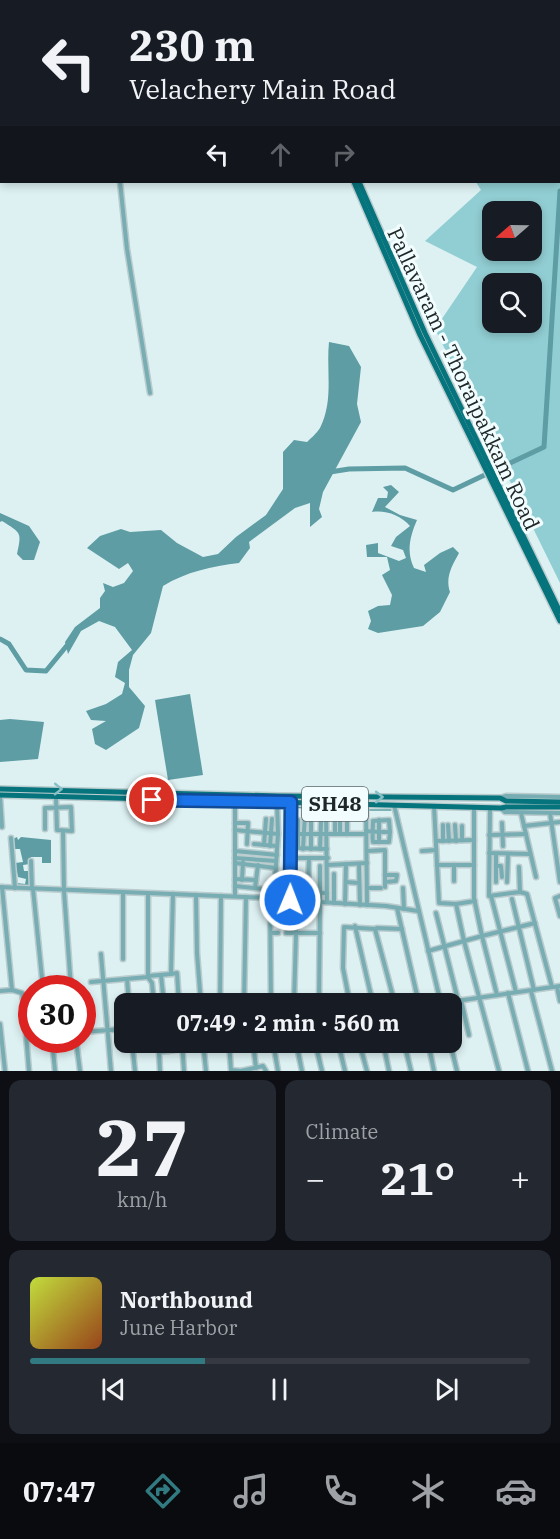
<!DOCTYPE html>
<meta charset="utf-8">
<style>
body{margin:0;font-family:"IBM Plex Serif",serif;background:#242831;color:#f1f3f6;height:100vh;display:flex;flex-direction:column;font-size:22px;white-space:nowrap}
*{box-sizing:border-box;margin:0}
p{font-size:20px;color:#9ea1a6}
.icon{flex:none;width:33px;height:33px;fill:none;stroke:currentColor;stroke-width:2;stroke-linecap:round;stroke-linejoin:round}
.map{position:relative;height:1071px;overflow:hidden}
.details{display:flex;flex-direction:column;gap:9px;padding:9px;background:#0d0f14;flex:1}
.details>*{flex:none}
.banner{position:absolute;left:0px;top:0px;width:561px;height:183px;box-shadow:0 3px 9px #0003;background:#171b24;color:#f1f3f6;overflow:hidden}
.needle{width:39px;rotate:250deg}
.controls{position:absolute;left:482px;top:201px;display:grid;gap:12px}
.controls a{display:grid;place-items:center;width:60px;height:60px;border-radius:12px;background:#171b24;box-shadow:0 3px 9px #0003;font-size:30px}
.speed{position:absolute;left:18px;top:975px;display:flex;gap:12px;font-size:30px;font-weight:700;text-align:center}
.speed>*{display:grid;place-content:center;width:78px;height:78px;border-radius:50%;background:#171b24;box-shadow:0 3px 9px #0003;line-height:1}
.speed .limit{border:9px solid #d22;background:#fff;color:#111}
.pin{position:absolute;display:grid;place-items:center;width:51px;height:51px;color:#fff;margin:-26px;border:3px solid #fff;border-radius:50%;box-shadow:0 2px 6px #0007}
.me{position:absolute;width:66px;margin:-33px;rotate:1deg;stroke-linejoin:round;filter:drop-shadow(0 0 4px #0008)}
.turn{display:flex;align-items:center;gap:21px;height:126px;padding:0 30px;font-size:27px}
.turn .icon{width:78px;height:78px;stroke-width:2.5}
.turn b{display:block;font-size:42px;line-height:51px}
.lanes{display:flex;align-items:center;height:57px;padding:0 30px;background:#0003;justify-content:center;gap:30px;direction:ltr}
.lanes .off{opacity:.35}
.big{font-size:45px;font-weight:800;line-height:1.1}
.details .widget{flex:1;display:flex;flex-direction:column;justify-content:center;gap:9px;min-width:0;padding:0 21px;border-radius:12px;background:#242831}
.details .dial{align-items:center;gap:0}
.dial b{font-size:78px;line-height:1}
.song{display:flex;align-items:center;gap:18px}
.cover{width:72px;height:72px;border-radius:9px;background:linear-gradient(135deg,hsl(70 70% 55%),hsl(20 70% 35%))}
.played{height:6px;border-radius:3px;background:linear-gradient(90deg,#327a81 35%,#363941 35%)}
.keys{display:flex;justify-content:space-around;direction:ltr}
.heat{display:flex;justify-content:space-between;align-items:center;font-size:33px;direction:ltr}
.details .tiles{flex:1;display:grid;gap:9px;grid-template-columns:1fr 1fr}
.widget:last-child{grid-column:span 2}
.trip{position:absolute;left:114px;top:993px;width:348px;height:60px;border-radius:12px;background:#171b24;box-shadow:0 3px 9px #0003;font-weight:800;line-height:60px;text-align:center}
.menu{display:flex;height:96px;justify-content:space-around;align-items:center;background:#090b0e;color:#9ea1a6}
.menu .icon{width:42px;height:42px}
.menu .on{color:#327a81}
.menu b{font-size:27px;color:#f1f3f6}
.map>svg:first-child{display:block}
</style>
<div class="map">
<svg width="560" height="1071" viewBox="0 0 560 1071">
<rect width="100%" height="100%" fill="#ddf1f3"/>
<path fill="#91ced3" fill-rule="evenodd" d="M469,0H560V583L435,329L477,267L425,241L481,190L476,182H560V2L467,1ZM492,212H531V250H492ZM492,284H531V322H492Z"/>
<g fill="#5d9da3">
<path d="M329,342L349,346L361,367L357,404L361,422L323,492L319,509L322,517L310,527V503L295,508L249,542L250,548L239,563C212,566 186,572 163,586L151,633L133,655L129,670V687L145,706L139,728L106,750L95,744L92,729L106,721L91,720L86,711L106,704L122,694L125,683L115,677L118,662L132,650L115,627L99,621L81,631L68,654L65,642L75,627L100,608V598L105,591L103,583L113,587L124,583L133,571L128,563L119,569L87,548L100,536L121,529L130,532L161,530L177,543L203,557L218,554L236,537L266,515L283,489V452L294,440L307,442C311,438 317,433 320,428C334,400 326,371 329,342Z"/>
<path d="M391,485L399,492L385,507L400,515L417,520C410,536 406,552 414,568L426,572L424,565L440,553L453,547L459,553C452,566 445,577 450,592L440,612L423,626L378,633L368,629L371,621L368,611L378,606L390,605L392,595L382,575L390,570L387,557H367L366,545L378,543V553L399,561L406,558L403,550L391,546L396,537L410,526C400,515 386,510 372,512L378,498H387L388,492L383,487Z"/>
<path d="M0,513L29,526L40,542L34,560H23L17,554C22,532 21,533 2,521L0,522Z"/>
<path d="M190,694L203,775L168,780L155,700Z"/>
<path d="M10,719L44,722L38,759L0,762V720Z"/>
<path d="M17,837L18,840L21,837L51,840V863H42V857H31L30,864L23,865L24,871H30V885H18L17,883L25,884L26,879L18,877L15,863L23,862L20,849H15L13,839Z"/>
</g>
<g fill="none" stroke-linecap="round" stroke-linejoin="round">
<g stroke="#5d9da3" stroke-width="1.5">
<path d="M295,807L313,809"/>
<path d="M331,809L363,810"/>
<path d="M368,810H391"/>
</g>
<g stroke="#5d9da3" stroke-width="5">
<path d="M560,129V139"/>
<path d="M330,472L349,469L405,468L453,490L544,447L560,191"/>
<path d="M0,639L9,644L26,670L46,671L69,643"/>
</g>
<defs>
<g id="minor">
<path d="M69,0L70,2"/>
<path d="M120,182L127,249L150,393"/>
<path d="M0,796L2,827"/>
<path d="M500,798L506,796L560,797"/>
<path d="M235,802V896"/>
<path d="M290,802L289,900H297L294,1003"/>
<path d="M326,803L327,902"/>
<path d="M366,805L367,905"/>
<path d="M394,805L441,1004"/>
<path d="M434,806L439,903L456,904L464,941L499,1071"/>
<path d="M490,808L489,896L520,892L527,894L552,987"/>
<path d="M501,808L505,812L560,813"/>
<path d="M521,813L536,877"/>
<path d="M550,813L560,882"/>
<path d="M298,820V848L327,849"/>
<path d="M379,820V842"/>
<path d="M347,821V834"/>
<path d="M235,823H248L247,844"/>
<path d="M502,823L503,846"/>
<path d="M443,825V841"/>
<path d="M448,825L449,841"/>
<path d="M455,825L456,841"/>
<path d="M524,826L560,822"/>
<path d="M45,829V808L71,807L72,831L57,830L56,798"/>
<path d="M235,830L278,834"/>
<path d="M63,831L64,891L71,988"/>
<path d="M366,831C374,832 382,832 390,832L389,842H373C372,836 373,828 373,822V821L389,820L390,832"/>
<path d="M335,833V822"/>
<path d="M340,833V821"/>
<path d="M291,834H366"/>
<path d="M489,835L526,834"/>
<path d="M11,838L15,888"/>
<path d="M462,840V826"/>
<path d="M436,841L474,840"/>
<path d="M254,844L277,846"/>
<path d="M264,845L266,819"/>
<path d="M270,846L272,819"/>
<path d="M303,849L305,814"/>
<path d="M311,849V822"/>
<path d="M320,849L321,822"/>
<path d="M235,851L277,855"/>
<path d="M367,851L385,850V875"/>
<path d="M422,851L436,850"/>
<path d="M489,853L530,854"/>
<path d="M235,858L276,861"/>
<path d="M290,858H328"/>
<path d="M31,861L32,889"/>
<path d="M235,863L276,868"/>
<path d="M359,864L360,905"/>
<path d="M328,865L367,863"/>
<path d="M437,865H474"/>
<path d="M454,865V881"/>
<path d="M320,866V902"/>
<path d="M496,866H501L502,877"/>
<path d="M519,867L520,892"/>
<path d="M235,879L256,880"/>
<path d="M242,880L243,862"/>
<path d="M346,882L359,883"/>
<path d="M496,882V854"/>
<path d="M507,882L508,854"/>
<path d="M235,886L274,890"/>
<path d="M0,887L196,895L197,953L201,1004"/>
<path d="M2,887L12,990"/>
<path d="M385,887V875H397L396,881L385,882"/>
<path d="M255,888L258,865"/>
<path d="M367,888H381"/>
<path d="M403,888L404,909"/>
<path d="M33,889L43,988"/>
<path d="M290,892L327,893"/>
<path d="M308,892L309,858"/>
<path d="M123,893V959"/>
<path d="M148,894V977L152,983L154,1004"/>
<path d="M173,894L171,974L177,973L179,1004"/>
<path d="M196,895L270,898"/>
<path d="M491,896L516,992"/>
<path d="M560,896L555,898L560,916"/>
<path d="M512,899L534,990"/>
<path d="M334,903V874"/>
<path d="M345,904L346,864"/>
<path d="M456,904L475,901"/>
<path d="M397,908L419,1004"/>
<path d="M436,913L458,1000"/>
<path d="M355,926L373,1004"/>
<path d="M271,933H278"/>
<path d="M286,933H320"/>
<path d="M428,951L482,936L474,898V807"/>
<path d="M101,954L111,1071"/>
<path d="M161,975L164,1004"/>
<path d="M148,976L171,974"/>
<path d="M127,979L129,1004"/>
<path d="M91,982L148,977"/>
<path d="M557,987L560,1001"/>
<path d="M0,991L12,990L22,993L23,998"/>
<path d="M531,991L552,1071"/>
<path d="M508,993L528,1071"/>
<path d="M497,995L482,936L535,923"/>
<path d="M23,998L29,1071"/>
<path d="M23,998L32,997"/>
<path d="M461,1000L469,1035"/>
<path d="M319,1003L320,902L386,906L418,911"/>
<path d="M220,1004L221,896"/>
<path d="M244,1004L246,897"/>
<path d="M271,1004L270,898L274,895L278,834L277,802"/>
<path d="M288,1004L313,1000L319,1003"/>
<path d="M350,1004L343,968L344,927L376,929"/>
<path d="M395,1004L375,929L377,928L402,929"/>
<path d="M436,1004L560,986"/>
<path d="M0,1024L5,1071"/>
<path d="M82,1032L124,1029"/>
<path d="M52,1040L55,1071"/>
<path d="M76,1040L80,1071"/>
<path d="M132,1042L135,1071"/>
<path d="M158,1042L159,1052"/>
<path d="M168,1042L169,1051"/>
<path d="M182,1042L184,1071"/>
<path d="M203,1042L206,1071"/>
<path d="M229,1042L231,1070L241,1071"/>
<path d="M253,1042L256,1068"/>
<path d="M273,1042L278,1071"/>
<path d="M296,1042L302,1071"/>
<path d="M315,1042L322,1071"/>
<path d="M338,1042L345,1071"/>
<path d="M359,1042L367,1071"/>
<path d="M383,1042L389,1071"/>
<path d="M404,1042L411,1071"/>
<path d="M428,1042L434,1071"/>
<path d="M450,1042L457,1071"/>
<path d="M160,1071L159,1052L183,1049"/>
<path d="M241,1071L263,1066L266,1071"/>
</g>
<g id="major">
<path d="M276,0L277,2"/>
<path d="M282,0V2"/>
<path d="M354,182L420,335L560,621"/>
<path d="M359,182L425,333L560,612"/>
<path d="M0,789L279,796L500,798L506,801L560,802"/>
<path d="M0,795L501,808L506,807H560"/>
</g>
</defs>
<use href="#minor" stroke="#bbccce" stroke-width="7"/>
<use href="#major" stroke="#bbccce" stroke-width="8"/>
<use href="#minor" stroke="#78aeb3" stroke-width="4"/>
<use href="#major" stroke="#06747d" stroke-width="5"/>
</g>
<defs><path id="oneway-chevron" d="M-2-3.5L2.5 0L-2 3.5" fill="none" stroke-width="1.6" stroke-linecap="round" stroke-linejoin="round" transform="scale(1.5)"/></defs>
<g stroke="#87bfc4">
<use href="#oneway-chevron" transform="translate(58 789) rotate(1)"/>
<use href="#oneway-chevron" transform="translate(379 797)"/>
</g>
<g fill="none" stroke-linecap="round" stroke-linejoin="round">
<defs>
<path id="route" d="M152,800L291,802L290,900"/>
</defs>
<use href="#route" stroke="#114b97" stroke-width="15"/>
<use href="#route" stroke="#1a73e8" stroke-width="10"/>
</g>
<g text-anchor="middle" stroke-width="6" stroke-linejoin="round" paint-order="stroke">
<rect fill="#f1fdfe" stroke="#5d6668" stroke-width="1.5" x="302" y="787" width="66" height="34" rx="4.5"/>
<g font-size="20" font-weight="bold" fill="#1e2627">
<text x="335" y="811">SH48</text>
</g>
<g font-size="21" fill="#1e2627" stroke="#f1fdfe">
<text transform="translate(463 379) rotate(65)" y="7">Pallavaram - Thoraipakkam Road</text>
</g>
</g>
</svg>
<div class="controls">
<a><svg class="needle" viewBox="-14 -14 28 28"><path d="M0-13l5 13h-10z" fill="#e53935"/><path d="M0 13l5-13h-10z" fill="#9ea1a6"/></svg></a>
<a><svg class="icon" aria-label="search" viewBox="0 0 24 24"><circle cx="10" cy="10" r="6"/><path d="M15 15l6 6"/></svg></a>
</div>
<div class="speed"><div class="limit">30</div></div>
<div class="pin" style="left:152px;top:800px;background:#d93025"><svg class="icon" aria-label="arrive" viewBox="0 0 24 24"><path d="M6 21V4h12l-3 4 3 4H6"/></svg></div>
<svg class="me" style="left:290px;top:900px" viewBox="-20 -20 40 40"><circle r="17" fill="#1a73e8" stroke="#fff" stroke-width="3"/><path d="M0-11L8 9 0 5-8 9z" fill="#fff"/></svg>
<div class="trip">07:49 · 2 min · 560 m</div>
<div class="banner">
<div class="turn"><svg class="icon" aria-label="left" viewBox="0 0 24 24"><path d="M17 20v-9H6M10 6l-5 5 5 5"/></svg><div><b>230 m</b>Velachery Main Road</div></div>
<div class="lanes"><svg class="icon" aria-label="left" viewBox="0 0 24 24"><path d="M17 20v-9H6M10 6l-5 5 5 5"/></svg><svg class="icon off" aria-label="ahead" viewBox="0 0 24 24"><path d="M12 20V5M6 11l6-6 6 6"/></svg><svg class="icon off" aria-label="right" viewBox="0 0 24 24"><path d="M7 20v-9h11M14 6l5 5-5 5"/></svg></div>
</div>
</div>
<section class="details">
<div class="tiles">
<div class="widget dial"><b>27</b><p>km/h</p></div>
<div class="widget"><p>Climate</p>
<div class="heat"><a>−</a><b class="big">21°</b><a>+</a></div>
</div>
<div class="widget">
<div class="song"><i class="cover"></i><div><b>Northbound</b><p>June Harbor</p></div></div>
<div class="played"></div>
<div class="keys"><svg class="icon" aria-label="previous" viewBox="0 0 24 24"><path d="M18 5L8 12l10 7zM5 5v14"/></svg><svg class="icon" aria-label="pause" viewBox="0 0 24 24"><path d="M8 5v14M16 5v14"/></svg><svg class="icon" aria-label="next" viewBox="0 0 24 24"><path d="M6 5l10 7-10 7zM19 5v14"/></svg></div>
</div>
</div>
</section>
<nav class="menu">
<b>07:47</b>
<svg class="icon on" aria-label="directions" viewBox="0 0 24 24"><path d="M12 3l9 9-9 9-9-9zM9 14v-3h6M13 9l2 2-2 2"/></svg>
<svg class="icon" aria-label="music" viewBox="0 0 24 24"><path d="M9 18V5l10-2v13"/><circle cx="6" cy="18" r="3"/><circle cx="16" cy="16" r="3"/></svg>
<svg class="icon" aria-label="phone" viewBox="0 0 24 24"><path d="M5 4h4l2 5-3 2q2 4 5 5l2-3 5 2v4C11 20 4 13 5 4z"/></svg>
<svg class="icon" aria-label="climate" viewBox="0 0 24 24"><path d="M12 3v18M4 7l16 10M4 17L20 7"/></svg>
<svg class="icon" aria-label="car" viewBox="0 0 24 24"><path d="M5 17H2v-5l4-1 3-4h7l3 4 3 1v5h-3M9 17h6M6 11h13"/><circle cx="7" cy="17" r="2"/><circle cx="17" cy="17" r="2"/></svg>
</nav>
